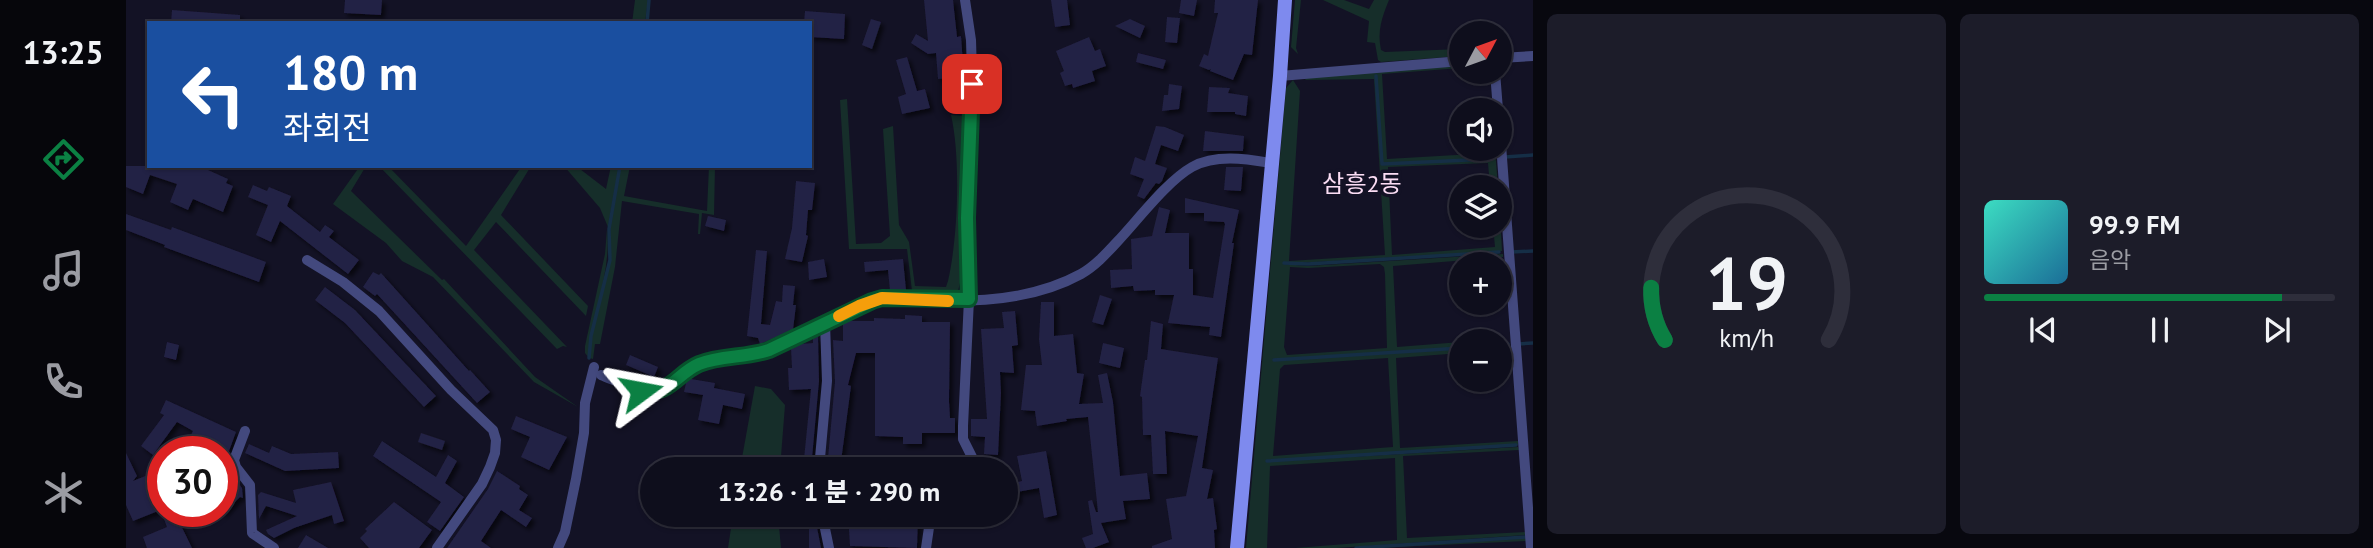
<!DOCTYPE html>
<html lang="ko">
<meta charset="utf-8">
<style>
body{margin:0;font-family:"PT Sans","Noto Sans KR",sans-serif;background:#1c1c29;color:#f1f3f6;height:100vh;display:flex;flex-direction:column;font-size:26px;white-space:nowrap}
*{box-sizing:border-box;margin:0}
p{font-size:23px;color:#9b9ca3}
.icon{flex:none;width:38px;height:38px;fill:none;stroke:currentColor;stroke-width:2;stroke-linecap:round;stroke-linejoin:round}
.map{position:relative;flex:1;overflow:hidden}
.drawer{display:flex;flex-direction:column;gap:14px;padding:14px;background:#08080f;width:840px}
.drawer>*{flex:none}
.top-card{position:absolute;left:21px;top:21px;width:665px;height:147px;border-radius:0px;box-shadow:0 2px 5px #0004,0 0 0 2px #2e2e3b;background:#1a4fa0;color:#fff;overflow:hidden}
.needle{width:46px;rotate:49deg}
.buttons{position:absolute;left:1323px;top:21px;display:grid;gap:14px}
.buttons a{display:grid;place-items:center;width:63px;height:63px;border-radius:50%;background:#0e0e1c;box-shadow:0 2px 5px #0004,0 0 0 2px #2e2e3b;font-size:35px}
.speed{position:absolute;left:21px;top:436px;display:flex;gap:14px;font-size:35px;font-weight:700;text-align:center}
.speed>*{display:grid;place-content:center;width:91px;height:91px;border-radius:50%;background:#0e0e1c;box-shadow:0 2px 5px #0004,0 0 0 2px #2e2e3b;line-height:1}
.speed .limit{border:10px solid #d22;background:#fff;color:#111}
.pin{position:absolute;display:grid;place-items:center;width:60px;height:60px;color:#fff;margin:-30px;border-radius:14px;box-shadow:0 4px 10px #0006}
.me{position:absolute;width:77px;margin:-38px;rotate:77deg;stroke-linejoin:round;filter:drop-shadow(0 0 5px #0008)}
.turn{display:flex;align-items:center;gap:24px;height:147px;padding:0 21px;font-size:32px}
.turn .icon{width:91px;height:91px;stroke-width:2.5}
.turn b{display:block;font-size:49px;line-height:60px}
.drawer .card{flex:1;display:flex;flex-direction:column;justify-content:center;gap:10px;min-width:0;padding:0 24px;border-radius:10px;background:#1c1c29}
.drawer .dial{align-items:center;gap:0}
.dial svg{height:182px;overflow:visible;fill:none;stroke:#2e2e3b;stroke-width:7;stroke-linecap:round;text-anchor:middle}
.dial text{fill:#f1f3f6;stroke:none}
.song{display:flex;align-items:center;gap:21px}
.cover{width:84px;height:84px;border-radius:10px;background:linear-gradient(135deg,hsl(170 70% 55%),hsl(200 70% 35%))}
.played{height:7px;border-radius:4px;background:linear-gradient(90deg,#0b8043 85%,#2e2e3b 85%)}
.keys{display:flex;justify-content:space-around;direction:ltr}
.drawer .tiles{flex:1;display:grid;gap:14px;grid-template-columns:repeat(2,1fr)}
.trip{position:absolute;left:514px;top:457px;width:378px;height:70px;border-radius:35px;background:#0e0e1c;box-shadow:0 2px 5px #0004,0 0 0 2px #2e2e3b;font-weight:800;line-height:70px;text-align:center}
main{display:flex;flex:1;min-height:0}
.dock{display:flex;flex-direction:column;width:126px;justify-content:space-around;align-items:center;background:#06060b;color:#9b9ca3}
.dock .icon{width:49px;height:49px}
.dock .current{color:#0b8043}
.dock b{font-size:32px;color:#f1f3f6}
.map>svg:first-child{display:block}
</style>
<main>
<nav class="dock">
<b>13:25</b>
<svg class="icon current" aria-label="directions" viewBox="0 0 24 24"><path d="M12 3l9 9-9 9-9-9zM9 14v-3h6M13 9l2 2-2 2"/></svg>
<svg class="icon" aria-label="music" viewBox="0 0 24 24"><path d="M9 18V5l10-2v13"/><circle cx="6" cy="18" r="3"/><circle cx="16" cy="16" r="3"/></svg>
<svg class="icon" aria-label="phone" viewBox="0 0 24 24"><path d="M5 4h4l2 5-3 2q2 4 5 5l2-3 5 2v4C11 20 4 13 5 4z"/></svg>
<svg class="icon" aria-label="climate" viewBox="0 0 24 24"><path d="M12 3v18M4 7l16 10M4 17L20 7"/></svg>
</nav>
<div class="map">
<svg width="1407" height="548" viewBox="0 0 1407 548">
<defs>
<filter id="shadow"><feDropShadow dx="3.5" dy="3.5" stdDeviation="2" flood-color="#0009"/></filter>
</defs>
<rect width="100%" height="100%" fill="#131225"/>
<g fill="#162e2a" fill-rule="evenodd">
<path d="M509,0H522L519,23H506Z"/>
<path d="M1169,0H1175L1170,48L1172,54L1165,47Z"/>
<path d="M1197,0H1218L1243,9L1248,0H1263C1256,17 1251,31 1255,50L1259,52L1335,49V56L1255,62L1252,60L1249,43L1241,42L1243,21Z"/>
<path d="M1335,63V68L1256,74L1261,159L1365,153V149H1369L1372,187H1364L1362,163L1262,167L1266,255L1369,247L1367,226H1374V213L1376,251L1157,264L1182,266L1377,254V257L1267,266L1271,347L1335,342V347L1147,361L1335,349V353L1270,358L1274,448L1392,441V445L1140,462L1392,447L1393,450L1277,456L1281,538L1401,532V535L1211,548H1169L1271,540L1269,458L1144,466L1141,548H1120L1160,88L1167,80L1174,91L1163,261L1259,255L1248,79L1180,80L1176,76ZM1250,75L1257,163L1363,159L1255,165ZM1254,264L1258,267L1259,274L1261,348L1161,355L1158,347L1164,267L1182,268ZM1262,358L1267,447L1147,456L1154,369L1158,365Z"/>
<path d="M721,99L730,244L755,243L764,236L757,129L767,126L773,225L783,242L789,286L820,287L822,281C832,238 835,158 825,115L841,116L835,279L831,295L786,291L781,249H723L714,100Z"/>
<path d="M234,166H240L225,191L316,280L318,279L409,377L452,407L408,382L307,277L276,261L260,243L207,204Z"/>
<path d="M253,166H262L340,246L396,166H405L375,215L462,306L460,316L370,222L348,250L441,347L437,346L431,349Z"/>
<path d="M438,166H450L480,189L485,166H493L482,227L474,208Z"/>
<path d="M495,166H504L498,196L581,211L583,166H589L588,215L576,213L574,234H572L573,214L496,201L489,267L474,344H469L467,359L464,358L466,336L485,260L484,229Z"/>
<path d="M481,229C486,273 465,314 463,358L459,353V346L479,254Z"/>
<path d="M629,386L645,389L659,405L654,469H614Z"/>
<path d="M607,515H652L655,548H602Z"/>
<path d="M1401,538V541L1249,548Z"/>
</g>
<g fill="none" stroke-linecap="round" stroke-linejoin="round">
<g stroke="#152e46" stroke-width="3.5">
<path d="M521,23L523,0"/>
<path d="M1250,76L1256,164L1364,159"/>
<path d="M1379,157L1407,155"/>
<path d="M1385,252L1407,251"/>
<path d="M1158,263L1182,264L1373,252"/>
<path d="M1392,344L1407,343"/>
<path d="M1374,345L1382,344"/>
<path d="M463,358L465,336L484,260L483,229L494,166"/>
<path d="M1148,360L1335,348"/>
<path d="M1141,461L1390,445"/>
<path d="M1230,548L1400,537"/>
</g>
</g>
<g fill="#232144" filter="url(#shadow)">
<path d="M219,0H256L255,15L218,13Z"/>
<path d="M798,0H827L831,37L835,36L838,77L812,79L810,53L802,54L785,43L790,34L802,41Z"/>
<path d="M925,0H941L944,25L929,27Z"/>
<path d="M1055,0H1071L1068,16L1053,13Z"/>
<path d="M1089,0H1132L1126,55L1118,54L1107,80L1084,71L1085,69L1083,70L1073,66L1078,54L1082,56L1092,13H1088Z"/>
<path d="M46,10L114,15V23H45Z"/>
<path d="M679,11L719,14L718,39L684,37V23H678Z"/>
<path d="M1041,17L1054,18L1051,43L1039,42Z"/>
<path d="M745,19L755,22L746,49L736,45Z"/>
<path d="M1004,19L1019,26L1014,38L989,26Z"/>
<path d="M963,37L969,51L974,49L980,66L966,71L969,81L947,88L946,84L939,86L934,73L938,71L930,51Z"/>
<path d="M1012,53L1040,60L1037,69L1010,62Z"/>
<path d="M781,57L791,91L799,89L804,108L776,114L772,97L780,94L770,60Z"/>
<path d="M1043,84L1056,86L1053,109L1036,111L1038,95H1042Z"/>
<path d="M1083,87L1104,88L1102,93L1122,96L1120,116L1109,114V112H1081Z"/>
<path d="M1030,126L1039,127L1058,135L1052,151L1035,145L1029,164L1041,168L1036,181L1033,184L1030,183L1018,199L1011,196L1018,179L1004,174L1009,157L1019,161Z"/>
<path d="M1079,131L1118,136L1117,151H1077Z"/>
<path d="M0,166H73L102,179L100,183L107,186L97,212L67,199L62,210L44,202L51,184L24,175L17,194L0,187Z"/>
<path d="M1100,167H1117L1115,191L1098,190Z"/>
<path d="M670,181L689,183L686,210H682L680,235L682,236L676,262L659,259L666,228Z"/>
<path d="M127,185L141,191L143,187L165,196L161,206L194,232L199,225L208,231L203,237L233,260L222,274L154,221L145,242L130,235L142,205L122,197Z"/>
<path d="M1059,198L1113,210L1106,243H1108L1095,337L1083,335L1084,327L1042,323L1048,295H1029V290L1008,291L1007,286L985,288L984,270L1006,269L1005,239L1026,236L1033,207L1044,210L1039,233H1063V269H1067V295L1087,298L1099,224L1098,222L1078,221V213H1059Z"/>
<path d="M0,214L45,230L46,227L140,262L133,282L38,247L39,245L0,230Z"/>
<path d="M582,216L600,220L598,231L579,226Z"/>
<path d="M630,250L641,251L635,324L644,325L650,301L656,302L657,285L669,286L667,305H670L667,330L634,344L632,338L621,336Z"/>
<path d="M698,259L701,277L683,280L682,262Z"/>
<path d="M777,259L780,290L764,291L762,270L739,272L738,262Z"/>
<path d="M247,272L253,275L255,273L343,371L344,370L364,392L351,403L251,294L249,296L237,287Z"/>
<path d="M199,287L229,310L310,396L298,407L219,323L189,300Z"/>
<path d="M974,295L986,299L977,325L966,322Z"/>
<path d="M915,302H928V336L947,334L951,373L958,374L953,404L977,403L972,375L981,373L987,402L994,476L1021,473L1024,499L997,501L1000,519L975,523L983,542L967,548H960L956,538L967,534L962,501L966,500L970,512H972L962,417L940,419L941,421L911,426L909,411L895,410L900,365H916L913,339Z"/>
<path d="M889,311L892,345L886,346L888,373L874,372L875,393L872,455L858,454L859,437L845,436V419H861L855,329L878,328L876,312Z"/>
<path d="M779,315L796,316V322H824L823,401L824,418H829V433H796V444H777V437L749,436V353H730L722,385L725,386L714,469H701L709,382L707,340L717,341V324L722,321H748V318L779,319Z"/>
<path d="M1025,321L1037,324L1035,349L1092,358L1076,468L1087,470L1081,499L1087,498L1091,529L1088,530L1089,548H1026V546L1046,539L1040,499L1060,496L1072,436L1039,431L1041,474H1027L1025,435H1017L1016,397L1014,396L1019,360H1021Z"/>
<path d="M692,336L693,381L685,469H677L685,389L663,390L662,368H666L665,348L674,344L687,343V338Z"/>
<path d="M41,342L53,345L50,360L38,357Z"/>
<path d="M977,343L998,348L994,368L973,363Z"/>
<path d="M504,355L532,367L528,377L500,365Z"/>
<path d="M565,379L589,383L588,388L619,394L616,409L597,405L593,424L572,420L577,395L558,392L560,383Z"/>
<path d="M40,400L110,432L103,451L91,444L87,452H71L60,445L67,431L51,422L27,455L15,446L38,415L34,413Z"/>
<path d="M390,416L441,437L423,470L395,457L404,437L385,429Z"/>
<path d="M295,433L319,441L316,450L292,442Z"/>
<path d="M256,441L310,477L322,455L331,461L319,483L338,497L314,531L301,522L315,502L247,456Z"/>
<path d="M123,444L143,453L146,446L165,454L212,452L213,468L159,471L119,453Z"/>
<path d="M920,451L931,515L918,518L913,488L891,492L893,500L883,502L880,485L896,481L891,456Z"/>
<path d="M0,453L11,476L7,481L37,469V509L7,521L0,505Z"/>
<path d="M371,471L394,486L393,489L402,495L393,510L406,518L400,527L375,510L355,541L365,548H321L362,489Z"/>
<path d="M96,474L113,484L116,488L117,498L114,497L96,515Z"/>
<path d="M205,482L218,521L208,524L206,515L168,528L148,538L142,534L140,530L171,516L140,506L133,519L132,495L135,492L170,503L167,490Z"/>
<path d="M268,502L306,530L293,548H243L234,538L241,531L239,529Z"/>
<path d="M35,511H48L66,548H21L17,537L41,527Z"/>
<path d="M722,514H792L791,548L724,546Z"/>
<path d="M683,517H689L695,548H683Z"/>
<path d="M180,535L202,548H172Z"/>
</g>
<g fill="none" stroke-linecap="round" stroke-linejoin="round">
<g stroke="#43497e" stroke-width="10">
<path d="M839,0L845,40L847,106L841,218L843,299L837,426V439L848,461L845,468L839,469"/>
<path d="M1374,58L1407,56"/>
<path d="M1369,72L1372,110"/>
<path d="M1154,76L1335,61"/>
<path d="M1374,131L1405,548"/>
<path d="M181,260L217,282L253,311L325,390L367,430L370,440L369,453L364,467L356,484L311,548"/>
<path d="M475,375C501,385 526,401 551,380C562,372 570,364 583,360C603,356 623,357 643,350L746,301L756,298C822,302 895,307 955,274C969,266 980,254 991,242C1011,221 1041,181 1066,167C1090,154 1120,159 1145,163"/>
<path d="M119,431L108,460L110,467L124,485L126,533L148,548"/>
<path d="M693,469L701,381L699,323"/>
<path d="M696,514L703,548"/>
<path d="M432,548L439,532L450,479L458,433L459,403L468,367"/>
<path d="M800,548L805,514"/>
</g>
<path stroke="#7e8aee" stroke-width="14" d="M1111,548L1154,76L1159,0"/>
</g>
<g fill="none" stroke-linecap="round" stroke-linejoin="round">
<defs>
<path id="route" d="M515,391C545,395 550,374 573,364C595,355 620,358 643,350L746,301L756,298L843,299L841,218L846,84"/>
</defs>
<use href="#route" stroke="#07532c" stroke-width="18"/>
<use href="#route" stroke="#0b8043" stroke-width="12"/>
<path stroke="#f59e0b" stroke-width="12" d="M713,316L733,306L756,298L822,301"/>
</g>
<g text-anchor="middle" stroke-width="7" stroke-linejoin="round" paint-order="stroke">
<g font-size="24" fill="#fbddf4" stroke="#131225">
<text x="1236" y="192">삼흥2동</text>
</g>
</g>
</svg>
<div class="buttons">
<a><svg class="needle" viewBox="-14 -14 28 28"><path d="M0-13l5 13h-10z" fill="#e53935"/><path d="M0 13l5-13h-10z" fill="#9b9ca3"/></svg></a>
<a><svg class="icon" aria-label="sound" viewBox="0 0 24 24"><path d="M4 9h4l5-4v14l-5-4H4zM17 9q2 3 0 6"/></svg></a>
<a><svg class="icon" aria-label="layers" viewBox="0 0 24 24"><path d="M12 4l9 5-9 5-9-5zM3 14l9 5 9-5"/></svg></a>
<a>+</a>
<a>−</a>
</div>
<div class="speed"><div class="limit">30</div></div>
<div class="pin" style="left:846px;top:84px;background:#d93025"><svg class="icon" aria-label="arrive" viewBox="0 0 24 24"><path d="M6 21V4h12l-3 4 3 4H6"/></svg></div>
<svg class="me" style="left:515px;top:391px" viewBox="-20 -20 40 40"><path d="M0-17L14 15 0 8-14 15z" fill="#0b8043" stroke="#fff" stroke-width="4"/></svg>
<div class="trip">13:26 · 1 분 · 290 m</div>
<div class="top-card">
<div class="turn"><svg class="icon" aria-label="left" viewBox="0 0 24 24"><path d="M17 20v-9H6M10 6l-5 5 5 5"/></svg><div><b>180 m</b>좌회전</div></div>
</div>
</div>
<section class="drawer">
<div class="tiles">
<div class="card dial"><svg viewBox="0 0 100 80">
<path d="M14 69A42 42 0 1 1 86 69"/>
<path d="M14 69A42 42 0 0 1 8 46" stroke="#0b8043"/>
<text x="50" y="56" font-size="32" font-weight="700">19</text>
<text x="50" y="72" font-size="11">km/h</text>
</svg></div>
<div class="card">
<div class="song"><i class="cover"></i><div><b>99.9 FM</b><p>음악</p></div></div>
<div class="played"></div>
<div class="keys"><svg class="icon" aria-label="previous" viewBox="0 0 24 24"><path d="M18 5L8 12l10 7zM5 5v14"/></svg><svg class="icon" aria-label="pause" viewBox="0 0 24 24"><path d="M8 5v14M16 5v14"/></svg><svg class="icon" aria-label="next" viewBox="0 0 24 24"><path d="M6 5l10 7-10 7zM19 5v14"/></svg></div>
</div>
</div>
</section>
</main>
